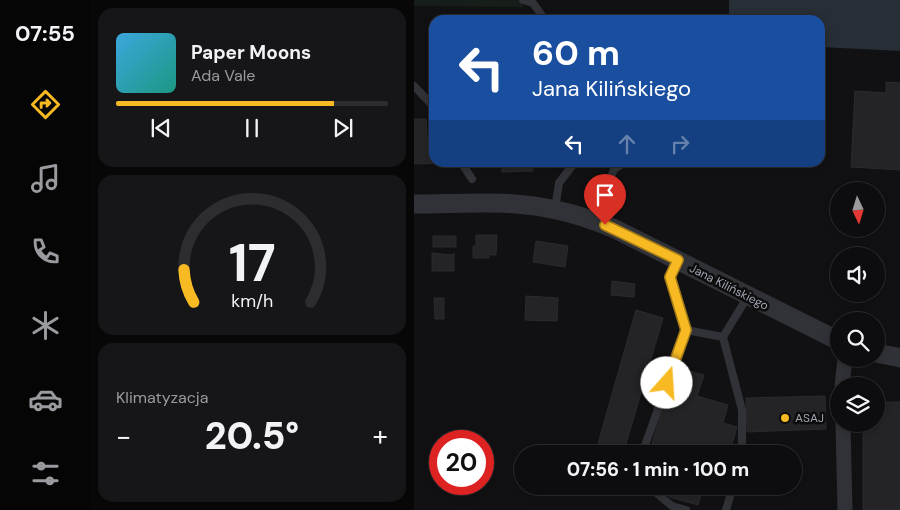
<!DOCTYPE html>
<html lang="pl">
<meta charset="utf-8">
<style>
body{margin:0;font-family:"DM Sans",sans-serif;background:#161517;color:#f1f3f6;height:100vh;display:flex;flex-direction:column;font-size:19px;white-space:nowrap}
*{box-sizing:border-box;margin:0}
p{font-size:16px;color:#9a9b9e}
.icon{flex:none;width:28px;height:28px;fill:none;stroke:currentColor;stroke-width:2;stroke-linecap:round;stroke-linejoin:round}
.map{position:relative;flex:1;overflow:hidden}
.side{display:flex;flex-direction:column;gap:8px;padding:8px;background:#070708;width:324px}
.side>*{flex:none}
.hud{position:absolute;left:15px;top:15px;width:396px;height:152px;border-radius:15px;box-shadow:0 2px 8px #0003,0 0 0 1px #2d2c2e;background:#1a4fa0;color:#fff;overflow:hidden}
.needle{width:32px;rotate:176deg}
.tools{position:absolute;left:416px;top:182px;display:grid;gap:10px}
.tools a{display:grid;place-items:center;width:55px;height:55px;border-radius:50%;background:#0d0c0e;box-shadow:0 2px 8px #0003,0 0 0 1px #2d2c2e;font-size:25px}
.speed{position:absolute;left:15px;top:430px;display:flex;gap:10px;font-size:25px;font-weight:700;text-align:center}
.speed>*{display:grid;place-content:center;width:65px;height:65px;border-radius:50%;background:#0d0c0e;box-shadow:0 2px 8px #0003,0 0 0 1px #2d2c2e;line-height:1}
.speed .limit{border:8px solid #d22;background:#fff;color:#111}
.pin{position:absolute;display:grid;place-items:center;width:42px;height:42px;color:#fff;margin:-51px -21px;border-radius:50% 50% 50% 0;rotate:-45deg;box-shadow:0 0 5px #0007}
.pin .icon{rotate:45deg}
.me{position:absolute;width:55px;margin:-28px;rotate:19deg;stroke-linejoin:round;filter:drop-shadow(0 0 4px #0008)}
.turn{display:flex;align-items:center;gap:18px;height:105px;padding:0 20px;font-size:22px}
.turn .icon{width:65px;height:65px;stroke-width:2.5}
.turn b{display:block;font-size:35px;line-height:42px}
.lanes{display:flex;align-items:center;height:48px;padding:0 20px;background:#0003;justify-content:center;gap:25px;direction:ltr}
.lanes .off{opacity:.35}
.big{font-size:38px;font-weight:800;line-height:1.1}
.side .card{flex:1;display:flex;flex-direction:column;justify-content:center;gap:8px;min-width:0;padding:0 18px;border-radius:15px;background:#161517}
.side .dial{align-items:center;gap:0}
.dial svg{height:130px;overflow:visible;fill:none;stroke:#2d2c2e;stroke-width:7;stroke-linecap:round;text-anchor:middle}
.dial text{fill:#f1f3f6;stroke:none}
.song{display:flex;align-items:center;gap:15px}
.cover{width:60px;height:60px;border-radius:8px;background:linear-gradient(135deg,hsl(200 70% 55%),hsl(170 70% 35%))}
.played{height:5px;border-radius:2px;background:linear-gradient(90deg,#f8ba23 80%,#2d2c2e 80%)}
.keys{display:flex;justify-content:space-around;direction:ltr}
.heat{display:flex;justify-content:space-between;align-items:center;font-size:28px;direction:ltr}
.trip{position:absolute;left:100px;top:445px;width:288px;height:50px;border-radius:25px;background:#0d0c0e;box-shadow:0 2px 8px #0003,0 0 0 1px #2d2c2e;font-weight:800;line-height:50px;text-align:center}
main{display:flex;flex:1;min-height:0}
.dock{display:flex;flex-direction:column;width:90px;justify-content:space-around;align-items:center;background:#050506;color:#9a9b9e}
.dock .icon{width:35px;height:35px}
.dock .on{color:#f8ba23}
.dock b{font-size:22px;color:#f1f3f6}
.map>svg:first-child{display:block}
</style>
<main>
<nav class="dock">
<b>07:55</b>
<svg class="icon on" aria-label="directions" viewBox="0 0 24 24"><path d="M12 3l9 9-9 9-9-9zM9 14v-3h6M13 9l2 2-2 2"/></svg>
<svg class="icon" aria-label="music" viewBox="0 0 24 24"><path d="M9 18V5l10-2v13"/><circle cx="6" cy="18" r="3"/><circle cx="16" cy="16" r="3"/></svg>
<svg class="icon" aria-label="phone" viewBox="0 0 24 24"><path d="M5 4h4l2 5-3 2q2 4 5 5l2-3 5 2v4C11 20 4 13 5 4z"/></svg>
<svg class="icon" aria-label="climate" viewBox="0 0 24 24"><path d="M12 3v18M4 7l16 10M4 17L20 7"/></svg>
<svg class="icon" aria-label="car" viewBox="0 0 24 24"><path d="M5 17H2v-5l4-1 3-4h7l3 4 3 1v5h-3M9 17h6M6 11h13"/><circle cx="7" cy="17" r="2"/><circle cx="17" cy="17" r="2"/></svg>
<svg class="icon" aria-label="filters" viewBox="0 0 24 24"><path d="M4 7h16M4 17h16"/><circle cx="9" cy="7" r="2"/><circle cx="15" cy="17" r="2"/></svg>
</nav>
<section class="side">
<div class="card">
<div class="song"><i class="cover"></i><div><b>Paper Moons</b><p>Ada Vale</p></div></div>
<div class="played"></div>
<div class="keys"><svg class="icon" aria-label="previous" viewBox="0 0 24 24"><path d="M18 5L8 12l10 7zM5 5v14"/></svg><svg class="icon" aria-label="pause" viewBox="0 0 24 24"><path d="M8 5v14M16 5v14"/></svg><svg class="icon" aria-label="next" viewBox="0 0 24 24"><path d="M6 5l10 7-10 7zM19 5v14"/></svg></div>
</div>
<div class="card dial"><svg viewBox="0 0 100 80">
<path d="M14 69A42 42 0 1 1 86 69"/>
<path d="M14 69A42 42 0 0 1 8 49" stroke="#f8ba23"/>
<text x="50" y="56" font-size="32" font-weight="700">17</text>
<text x="50" y="72" font-size="11">km/h</text>
</svg></div>
<div class="card"><p>Klimatyzacja</p>
<div class="heat"><a>−</a><b class="big">20.5°</b><a>+</a></div>
</div>
</section>
<div class="map">
<svg width="487" height="510" viewBox="0 0 487 510">
<rect width="100%" height="100%" fill="#111012"/>
<path fill="#171d18" d="M0,0H108L109,7L0,6Z"/>
<path fill="#272e36" d="M315,0H486V51L406,47V20H315Z"/>
<g fill="#242326" stroke="#2b2a2e">
<path d="M472,82L487,83V170L437,167L441,91L472,93Z"/>
<path d="M0,119H12L13,137H20V162L30,163L0,164Z"/>
<path d="M88,162H118L119,171L88,172Z"/>
<path d="M62,235H83L82,255H75V258H59V246H62Z"/>
<rect x="19" y="236" width="23" height="11"/>
<path d="M122,241L154,246L151,267L119,262Z"/>
<path d="M18,253L38,255L40,253V271H18Z"/>
<path d="M198,281L221,284L220,297L197,295Z"/>
<path d="M112,296L144,298L143,321L111,320Z"/>
<path d="M20,298H30V319H21Z"/>
<path d="M222,310L249,318L209,454H181Z"/>
<path d="M261,367L290,375L283,396L314,405L309,423L323,427L315,454H235Z"/>
<path d="M411,396L412,429L333,432L332,398Z"/>
<path d="M462,402H487V510H449V424H462Z"/>
<path d="M258,486H290L284,505L255,497Z"/>
</g>
<g fill="none" stroke-linecap="round" stroke-linejoin="round">
<g stroke="#313237" stroke-width="8">
<path d="M109,0L119,3L131,20"/>
<path d="M0,86L20,107"/>
<path d="M47,162L58,179"/>
<path d="M141,209L145,183L161,162"/>
<path d="M181,221L200,169L212,162"/>
<path d="M272,330L309,337"/>
<path d="M228,454L272,330L256,277L263,260"/>
<path d="M328,454V410L309,337L334,296"/>
<path d="M234,486L258,506L272,510"/>
<path d="M312,510L319,486"/>
</g>
<g stroke="#313237" stroke-width="15">
<path d="M428,386L431,359"/>
<path d="M429,424L431,510"/>
</g>
<g stroke="#313237" stroke-width="19">
<path d="M0,204C47,204 97,199 142,210C162,214 182,221 201,229L425,341"/>
<path d="M462,353L487,358"/>
</g>
</g>
<g fill="none" stroke-linecap="round" stroke-linejoin="round">
<defs>
<path id="route" d="M191,225L264,260L256,277L272,330L253,383"/>
</defs>
<use href="#route" stroke="#a17917" stroke-width="12"/>
<use href="#route" stroke="#f8ba23" stroke-width="9"/>
</g>
<circle fill="#f8ba23" stroke="#0c0c0d" stroke-width="2" cx="371" cy="418" r="5"/>
<g text-anchor="middle" stroke-width="5" stroke-linejoin="round" paint-order="stroke">
<g font-size="12" fill="#a1a6b3" stroke="#0c0c0d">
<text transform="translate(315 287) rotate(27)" y="4">Jana Kilińskiego</text>
</g>
<g font-size="12" fill="#a1a6b3" stroke="#0c0c0d" text-anchor="start">
<text x="381" y="422">ASAJ</text>
</g>
</g>
</svg>
<div class="tools">
<a><svg class="needle" viewBox="-14 -14 28 28"><path d="M0-13l5 13h-10z" fill="#e53935"/><path d="M0 13l5-13h-10z" fill="#9a9b9e"/></svg></a>
<a><svg class="icon" aria-label="sound" viewBox="0 0 24 24"><path d="M4 9h4l5-4v14l-5-4H4zM17 9q2 3 0 6"/></svg></a>
<a><svg class="icon" aria-label="search" viewBox="0 0 24 24"><circle cx="10" cy="10" r="6"/><path d="M15 15l6 6"/></svg></a>
<a><svg class="icon" aria-label="layers" viewBox="0 0 24 24"><path d="M12 4l9 5-9 5-9-5zM3 14l9 5 9-5"/></svg></a>
</div>
<div class="speed"><div class="limit">20</div></div>
<div class="pin" style="left:191px;top:225px;background:#d93025"><svg class="icon" aria-label="arrive" viewBox="0 0 24 24"><path d="M6 21V4h12l-3 4 3 4H6"/></svg></div>
<svg class="me" style="left:253px;top:383px" viewBox="-20 -20 40 40"><circle r="19" fill="#fff"/><path d="M0-13L10 11 0 6-10 11z" fill="#f8ba23"/></svg>
<div class="trip">07:56 · 1 min · 100 m</div>
<div class="hud">
<div class="turn"><svg class="icon" aria-label="left" viewBox="0 0 24 24"><path d="M17 20v-9H6M10 6l-5 5 5 5"/></svg><div><b>60 m</b>Jana Kilińskiego</div></div>
<div class="lanes"><svg class="icon" aria-label="left" viewBox="0 0 24 24"><path d="M17 20v-9H6M10 6l-5 5 5 5"/></svg><svg class="icon off" aria-label="ahead" viewBox="0 0 24 24"><path d="M12 20V5M6 11l6-6 6 6"/></svg><svg class="icon off" aria-label="right" viewBox="0 0 24 24"><path d="M7 20v-9h11M14 6l5 5-5 5"/></svg></div>
</div>
</div>
</main>
